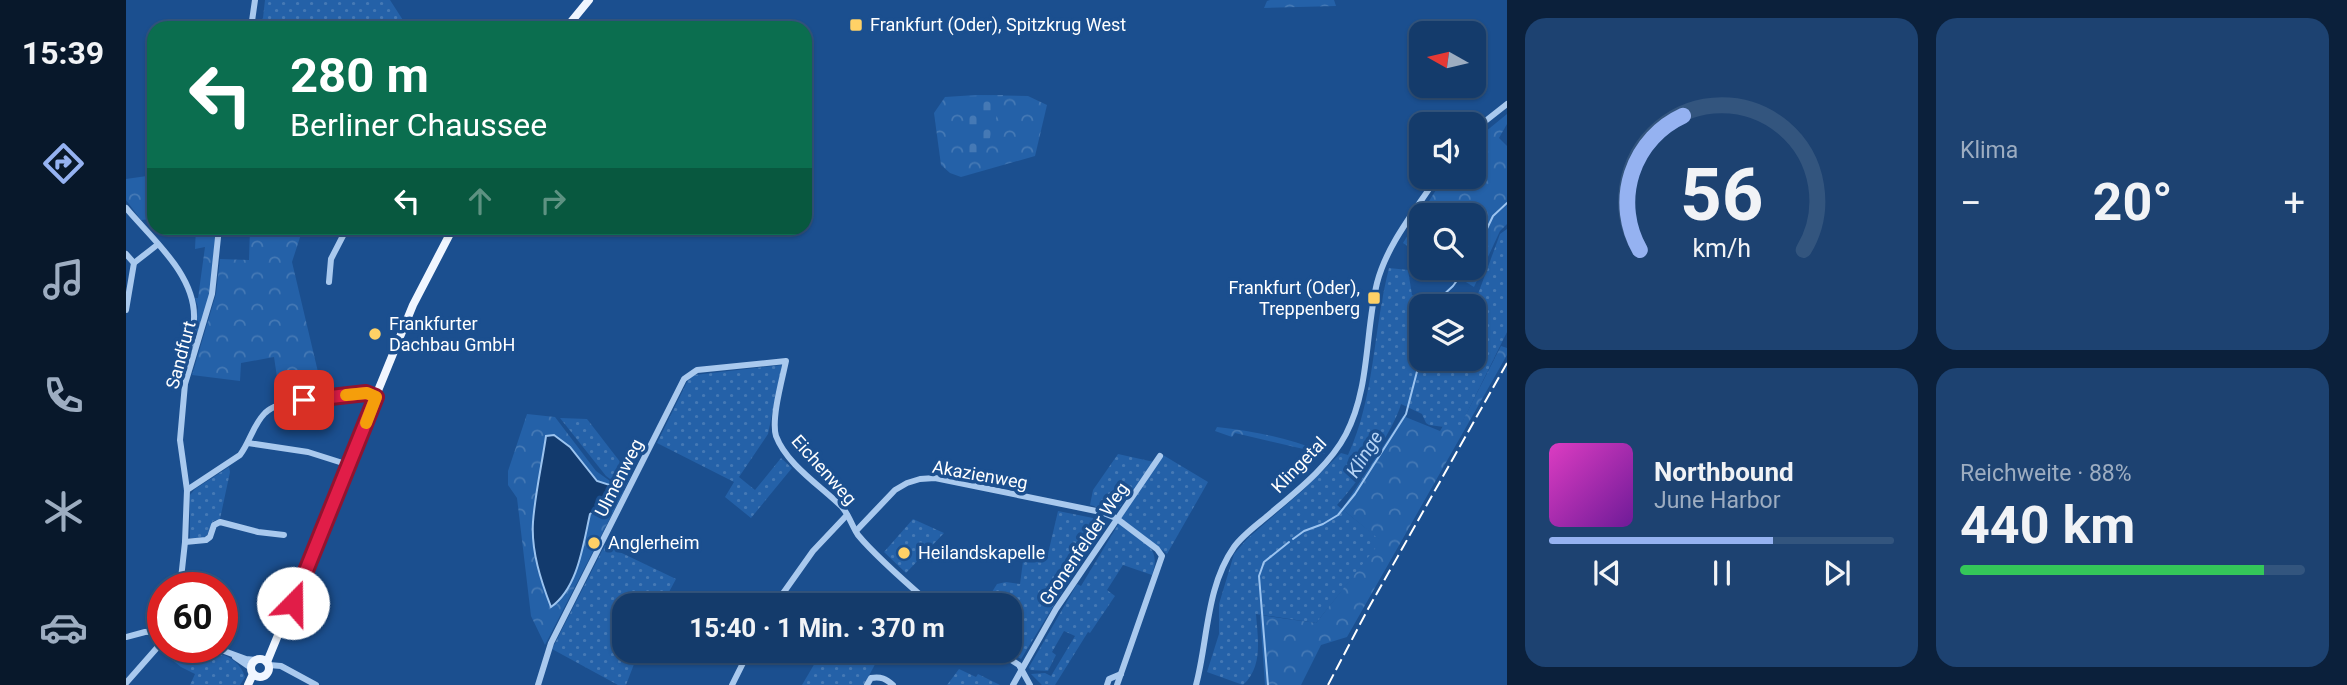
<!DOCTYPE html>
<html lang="de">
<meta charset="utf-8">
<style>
body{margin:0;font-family:Roboto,sans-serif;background:#1d4271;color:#f1f3f6;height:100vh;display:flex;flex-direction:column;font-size:26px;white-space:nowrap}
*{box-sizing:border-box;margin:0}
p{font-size:23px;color:#9dadc1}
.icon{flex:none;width:38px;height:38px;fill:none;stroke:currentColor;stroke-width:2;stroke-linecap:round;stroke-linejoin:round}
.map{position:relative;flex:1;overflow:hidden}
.details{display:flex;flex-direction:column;gap:18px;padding:18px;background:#0b203b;width:840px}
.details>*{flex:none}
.top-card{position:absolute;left:21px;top:21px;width:665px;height:214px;border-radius:21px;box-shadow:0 2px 5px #0004,0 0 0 2px #33557e;background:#0b6e4f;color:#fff;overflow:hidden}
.needle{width:46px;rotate:278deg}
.tools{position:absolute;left:1283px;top:21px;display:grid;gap:14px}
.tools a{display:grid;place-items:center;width:77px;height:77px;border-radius:14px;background:#143b6b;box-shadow:0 2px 5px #0004,0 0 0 2px #33557e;font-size:35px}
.speed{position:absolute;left:21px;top:572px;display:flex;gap:14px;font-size:35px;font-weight:700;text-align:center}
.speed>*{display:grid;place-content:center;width:91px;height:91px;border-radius:50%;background:#143b6b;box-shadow:0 2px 5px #0004,0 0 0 2px #33557e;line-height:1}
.speed .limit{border:10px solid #d22;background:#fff;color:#111}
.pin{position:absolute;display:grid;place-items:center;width:60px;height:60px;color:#fff;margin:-30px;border-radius:14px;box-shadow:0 4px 10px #0006}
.me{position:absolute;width:77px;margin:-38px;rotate:22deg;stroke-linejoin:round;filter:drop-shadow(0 0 5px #0008)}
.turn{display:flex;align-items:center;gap:24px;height:147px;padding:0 28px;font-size:32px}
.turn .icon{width:91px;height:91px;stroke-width:2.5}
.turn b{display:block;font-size:49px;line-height:60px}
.lanes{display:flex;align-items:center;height:66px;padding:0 28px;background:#0003;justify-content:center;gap:35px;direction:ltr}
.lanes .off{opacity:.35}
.big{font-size:52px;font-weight:700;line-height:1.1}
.details .card{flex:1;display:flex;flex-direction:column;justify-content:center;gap:10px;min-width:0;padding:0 24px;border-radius:21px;background:#1d4271}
.details .dial{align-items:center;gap:0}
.dial svg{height:182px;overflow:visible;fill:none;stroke:#33557e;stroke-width:7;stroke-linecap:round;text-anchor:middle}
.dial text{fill:#f1f3f6;stroke:none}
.song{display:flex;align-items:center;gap:21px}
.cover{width:84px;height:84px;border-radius:10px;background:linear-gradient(135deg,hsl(310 70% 55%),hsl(280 70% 35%))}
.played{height:7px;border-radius:4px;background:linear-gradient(90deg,#95b2f1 65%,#33557e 65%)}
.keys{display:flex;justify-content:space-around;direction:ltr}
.heat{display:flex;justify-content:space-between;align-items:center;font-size:38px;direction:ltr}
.charge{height:10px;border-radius:5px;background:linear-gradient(90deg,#34c759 88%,#33557e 0)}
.details .tiles{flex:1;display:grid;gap:18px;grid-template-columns:repeat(2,1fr)}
.trip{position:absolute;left:486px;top:593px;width:410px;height:70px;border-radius:21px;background:#143b6b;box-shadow:0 2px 5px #0004,0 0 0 2px #33557e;font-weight:700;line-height:70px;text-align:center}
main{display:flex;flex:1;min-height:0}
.tabs{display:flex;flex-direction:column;width:126px;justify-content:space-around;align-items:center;background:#08182b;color:#9dadc1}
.tabs .icon{width:49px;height:49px}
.tabs .current{color:#95b2f1}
.tabs b{font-size:32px;color:#f1f3f6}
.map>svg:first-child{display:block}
</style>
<main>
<nav class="tabs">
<b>15:39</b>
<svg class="icon current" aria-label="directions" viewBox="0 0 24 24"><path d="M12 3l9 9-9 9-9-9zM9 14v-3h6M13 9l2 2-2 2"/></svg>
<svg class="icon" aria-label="music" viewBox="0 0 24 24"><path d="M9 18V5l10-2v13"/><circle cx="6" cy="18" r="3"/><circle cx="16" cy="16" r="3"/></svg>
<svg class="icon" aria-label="phone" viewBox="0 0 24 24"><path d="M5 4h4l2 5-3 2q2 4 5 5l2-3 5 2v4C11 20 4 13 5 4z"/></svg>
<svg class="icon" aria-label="climate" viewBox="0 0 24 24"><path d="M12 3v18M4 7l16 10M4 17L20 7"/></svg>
<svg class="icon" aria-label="car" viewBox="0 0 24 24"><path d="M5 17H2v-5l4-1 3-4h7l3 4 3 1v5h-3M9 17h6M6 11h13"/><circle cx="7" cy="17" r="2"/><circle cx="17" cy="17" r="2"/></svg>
</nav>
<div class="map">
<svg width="1381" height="685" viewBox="0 0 1381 685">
<defs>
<pattern id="green-dots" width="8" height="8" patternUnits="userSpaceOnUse" patternTransform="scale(1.75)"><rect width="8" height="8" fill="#2461a8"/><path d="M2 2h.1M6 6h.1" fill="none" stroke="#4579b5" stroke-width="1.8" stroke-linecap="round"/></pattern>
<pattern id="forest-crowns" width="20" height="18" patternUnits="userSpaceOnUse" patternTransform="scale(1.75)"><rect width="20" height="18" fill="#2461a8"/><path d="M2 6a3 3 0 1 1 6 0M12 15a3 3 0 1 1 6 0" fill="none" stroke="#4579b5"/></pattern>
<pattern id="cemetery-stones" width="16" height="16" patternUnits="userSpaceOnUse" patternTransform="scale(1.75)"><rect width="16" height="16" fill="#2461a8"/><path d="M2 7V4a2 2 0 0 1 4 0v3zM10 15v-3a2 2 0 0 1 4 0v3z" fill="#4579b5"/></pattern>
</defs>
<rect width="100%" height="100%" fill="#1b4f8f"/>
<g fill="url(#green-dots)" fill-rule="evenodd">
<path d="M139,0H264L282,28H129L137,18Z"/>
<path d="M1381,229V332L1333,429L1303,425L1300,423L1296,414L1275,404C1268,430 1230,485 1211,505L1256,541L1190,623L1130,614C1132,640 1137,666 1117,685L1081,672L1093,634V604L1108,554L1121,539L1175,492L1215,453L1222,455C1249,397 1247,330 1263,268L1282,270L1286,295L1319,303L1323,299L1348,305L1374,234ZM1295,306H1348V359H1295Z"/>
<path d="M656,365L642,434L613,477L629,490L655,458L666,468L625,518L599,497L608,482L531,443L562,380L568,375Z"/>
<path d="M434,418L461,419L505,476L498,489L480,476Z"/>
<path d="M992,454L1028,462L990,512L964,505L967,490Z"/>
<path d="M1037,455L1082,482L1041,554L995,518Z"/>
<path d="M103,467L104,472L94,519L87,521L81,535L77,538H64V495L69,489Z"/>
<path d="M932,511L977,520L979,522L895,659L882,651L884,606L869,605L866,592L871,584L880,582L894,584L898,554L906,553L921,558Z"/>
<path d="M787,519L818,533L780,573L758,552Z"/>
<path d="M993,523C1014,539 1037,546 1026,575L997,565L981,590L989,596L964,633L962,632L929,685H916L905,674L919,673L925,676L949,636L938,631L926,652L930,655L922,671L904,670L903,667L951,584L955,586Z"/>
<path d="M479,545L550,579L536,605L499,606V651H513L500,685H492L426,649Z"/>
<path d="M38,648C63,647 111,647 119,677L114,685H64L69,674L55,667L35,651Z"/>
<path d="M696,651H753L755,653L738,685H676Z"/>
<path d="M833,669L850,677L852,674L874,685H821Z"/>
</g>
<g fill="url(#forest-crowns)" fill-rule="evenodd">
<path d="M1144,0H1208L1210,6L1138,8L1141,1Z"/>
<path d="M850,95L902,96L921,105L909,156L835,177L824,173L815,165L808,113L819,97Z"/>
<path d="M1381,114V124L1373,138L1381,146V224L1374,231L1348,287L1317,268H1348V215H1295V255L1277,243L1318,177H1348V141Z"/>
<path d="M28,175V219L15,220L0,200V179Z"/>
<path d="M70,228H90L84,294L73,333L69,331L72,307L69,298H72L79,247L69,249Z"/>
<path d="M124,228H177L166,262L192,372L151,377L148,357L115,363L114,381L66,375L90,294L94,259L123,260Z"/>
<path d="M1375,346L1381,348V355L1221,637L1195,645L1175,685H1139L1134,615L1190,623L1255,541L1216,509L1277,416L1314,431L1317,426L1333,428Z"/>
<path d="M401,414L429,417L470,471L498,491L419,645L405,616L391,498L382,485V471ZM420,436L444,447L471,481L489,487L481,503L464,514C457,545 452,588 425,607L409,555L407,524Z"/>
<path d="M1091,427C1128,431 1162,438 1197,452L1199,454L1109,433L1106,437L1089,431Z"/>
</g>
<path fill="url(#cemetery-stones)" d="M877,95L859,154H841L839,96Z"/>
<path fill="#123a6d" stroke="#9cc4f0" stroke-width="2" d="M428,435L444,447L471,481L490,487L481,503L464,514C457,545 452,588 425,607C415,581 405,551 407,522C409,494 416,464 420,436Z"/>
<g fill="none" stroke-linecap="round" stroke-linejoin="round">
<g stroke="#9cc4f0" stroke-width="2">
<path d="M1348,256L1367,216L1381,203"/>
<path d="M1309,306L1313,299L1327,286L1340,268"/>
<path d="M1167,539L1178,531L1197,524L1212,515L1229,494L1280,414L1295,356"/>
<path d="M1142,685L1133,576L1138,562L1163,542"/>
</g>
<g stroke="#a9c9ee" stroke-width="6">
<path d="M125,28L129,0"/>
<path d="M1348,130L1381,104"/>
<path d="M0,208C26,239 70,275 68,319C67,335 63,352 61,368"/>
<path d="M0,254L8,263"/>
<path d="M203,282L205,259L221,228"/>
<path d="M0,310L8,263L31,245"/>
<path d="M122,443L182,452L223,465"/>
<path d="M61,490L114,455C124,442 127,425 139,413C157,396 214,396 240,393L250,397"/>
<path d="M730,531L769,490L781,483L794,479L809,478L975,512L990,518L1031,549L1036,556L991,685"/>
<path d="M59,542L80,540L84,537L88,525L94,522L132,532L158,535"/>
<path d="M54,588L59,542L61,490L54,440L59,384L86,294L93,228"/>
<path d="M648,606L687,551L721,515"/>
<path d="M0,637L19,632L37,631"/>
<path d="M90,648L120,659L130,660"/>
<path d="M871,651L893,665L904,685"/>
<path d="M109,657L125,668"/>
<path d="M143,665L155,666L190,685"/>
<path d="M0,683L37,641"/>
<path d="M412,685L425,643L558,379L571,370L660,361C656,380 645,419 650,436C661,465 695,486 716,507C723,515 726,526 732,535C751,558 784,586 807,606"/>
<path d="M606,685L623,651"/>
<path d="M741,685L745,678C755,676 760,679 767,685"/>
<path d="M887,685L930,609L1034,456"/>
<path d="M981,685L983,679L995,674"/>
<path d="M1070,685C1082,640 1080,587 1108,547C1116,536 1128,527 1139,518C1167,494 1203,467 1220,434C1244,388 1239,333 1251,283C1261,244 1290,210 1311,177"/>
</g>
<g stroke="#f0f6ff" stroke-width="8">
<path d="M440,28L463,0"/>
<circle cx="134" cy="668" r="9"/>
<path d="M141,662L287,305L327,228"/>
<path d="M122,685L127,674"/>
</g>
<path stroke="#fff" stroke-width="2" stroke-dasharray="12 5" stroke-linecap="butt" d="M1202,685L1242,609L1381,363"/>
</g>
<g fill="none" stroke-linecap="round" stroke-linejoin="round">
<defs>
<path id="route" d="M167,603L250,397L240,393L178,400"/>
</defs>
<use href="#route" stroke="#92132f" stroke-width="18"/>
<use href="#route" stroke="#e11d48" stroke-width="12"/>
<path stroke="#f59e0b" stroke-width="12" d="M220,395L241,393L250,397L240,423"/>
</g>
<g fill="#ffd166" stroke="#1b4f8f" stroke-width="2.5">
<rect x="723" y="18" width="14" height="14" rx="3.5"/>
<rect x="1241" y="291" width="14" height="14" rx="3.5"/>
<circle cx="249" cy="334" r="7"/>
<circle cx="468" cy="543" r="7"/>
<circle cx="778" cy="553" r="7"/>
</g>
<g text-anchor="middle" stroke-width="7" stroke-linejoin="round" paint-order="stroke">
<g font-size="18" fill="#fff" stroke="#1b4f8f" text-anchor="start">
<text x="744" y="31">Frankfurt (Oder), Spitzkrug West</text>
<text x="1234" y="294" text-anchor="end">Frankfurt (Oder),<tspan x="1234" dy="21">Treppenberg</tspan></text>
<text x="263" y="330">Frankfurter<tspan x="263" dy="21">Dachbau GmbH</tspan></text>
<text x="482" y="549">Anglerheim</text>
<text x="792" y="559">Heilandskapelle</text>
</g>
<g font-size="18" fill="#fff" stroke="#1b4f8f">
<text transform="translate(55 355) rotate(-75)" y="6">Sandfurt</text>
<text transform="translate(1173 465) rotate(-46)" y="6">Klingetal</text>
<text transform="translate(698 470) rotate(48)" y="6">Eichenweg</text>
<text transform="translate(854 475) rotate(10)" y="6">Akazienweg</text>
<text transform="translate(493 478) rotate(-63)" y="6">Ulmenweg</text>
<text transform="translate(958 544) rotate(-56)" y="6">Gronenfelder Weg</text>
</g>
<g font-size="19" font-style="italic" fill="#b5d3f5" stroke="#1b4f8f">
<text transform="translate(1238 454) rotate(-58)" y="7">Klinge</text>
</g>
</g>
</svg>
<div class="tools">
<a><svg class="needle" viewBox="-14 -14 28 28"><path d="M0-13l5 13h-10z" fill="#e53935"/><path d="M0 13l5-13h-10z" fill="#9dadc1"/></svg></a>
<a><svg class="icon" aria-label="sound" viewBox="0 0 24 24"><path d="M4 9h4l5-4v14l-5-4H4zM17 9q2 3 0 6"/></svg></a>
<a><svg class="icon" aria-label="search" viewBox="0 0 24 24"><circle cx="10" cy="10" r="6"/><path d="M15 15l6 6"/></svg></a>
<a><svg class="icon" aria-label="layers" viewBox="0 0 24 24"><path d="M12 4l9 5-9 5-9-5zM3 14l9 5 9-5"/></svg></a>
</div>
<div class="speed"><div class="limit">60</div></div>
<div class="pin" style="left:178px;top:400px;background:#d93025"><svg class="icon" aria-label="arrive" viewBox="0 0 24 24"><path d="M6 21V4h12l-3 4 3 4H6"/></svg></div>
<svg class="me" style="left:167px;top:603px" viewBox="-20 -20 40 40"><circle r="19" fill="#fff"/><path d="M0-13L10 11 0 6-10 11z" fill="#e11d48"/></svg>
<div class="trip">15:40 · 1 Min. · 370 m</div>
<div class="top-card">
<div class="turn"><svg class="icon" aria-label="left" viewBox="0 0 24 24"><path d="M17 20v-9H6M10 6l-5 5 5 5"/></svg><div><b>280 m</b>Berliner Chaussee</div></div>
<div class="lanes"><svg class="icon" aria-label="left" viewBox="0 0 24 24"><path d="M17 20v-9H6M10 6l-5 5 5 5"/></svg><svg class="icon off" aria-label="ahead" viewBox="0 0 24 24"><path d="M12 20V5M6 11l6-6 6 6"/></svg><svg class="icon off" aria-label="right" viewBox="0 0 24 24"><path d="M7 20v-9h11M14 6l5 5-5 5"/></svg></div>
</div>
</div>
<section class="details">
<div class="tiles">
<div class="card dial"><svg viewBox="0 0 100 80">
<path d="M14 69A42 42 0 1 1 86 69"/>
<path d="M14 69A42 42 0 0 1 33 10" stroke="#95b2f1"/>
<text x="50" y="56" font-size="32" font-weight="700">56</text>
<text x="50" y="72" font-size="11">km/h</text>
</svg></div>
<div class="card"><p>Klima</p>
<div class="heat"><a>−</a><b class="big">20°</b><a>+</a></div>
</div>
<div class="card">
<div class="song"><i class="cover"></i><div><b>Northbound</b><p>June Harbor</p></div></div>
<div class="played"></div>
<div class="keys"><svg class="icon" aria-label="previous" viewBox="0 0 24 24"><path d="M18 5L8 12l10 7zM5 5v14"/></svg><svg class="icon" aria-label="pause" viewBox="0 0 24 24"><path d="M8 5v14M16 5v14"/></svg><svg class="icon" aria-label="next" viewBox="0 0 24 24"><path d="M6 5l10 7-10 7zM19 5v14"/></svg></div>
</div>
<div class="card"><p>Reichweite · 88%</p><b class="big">440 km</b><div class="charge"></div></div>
</div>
</section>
</main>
